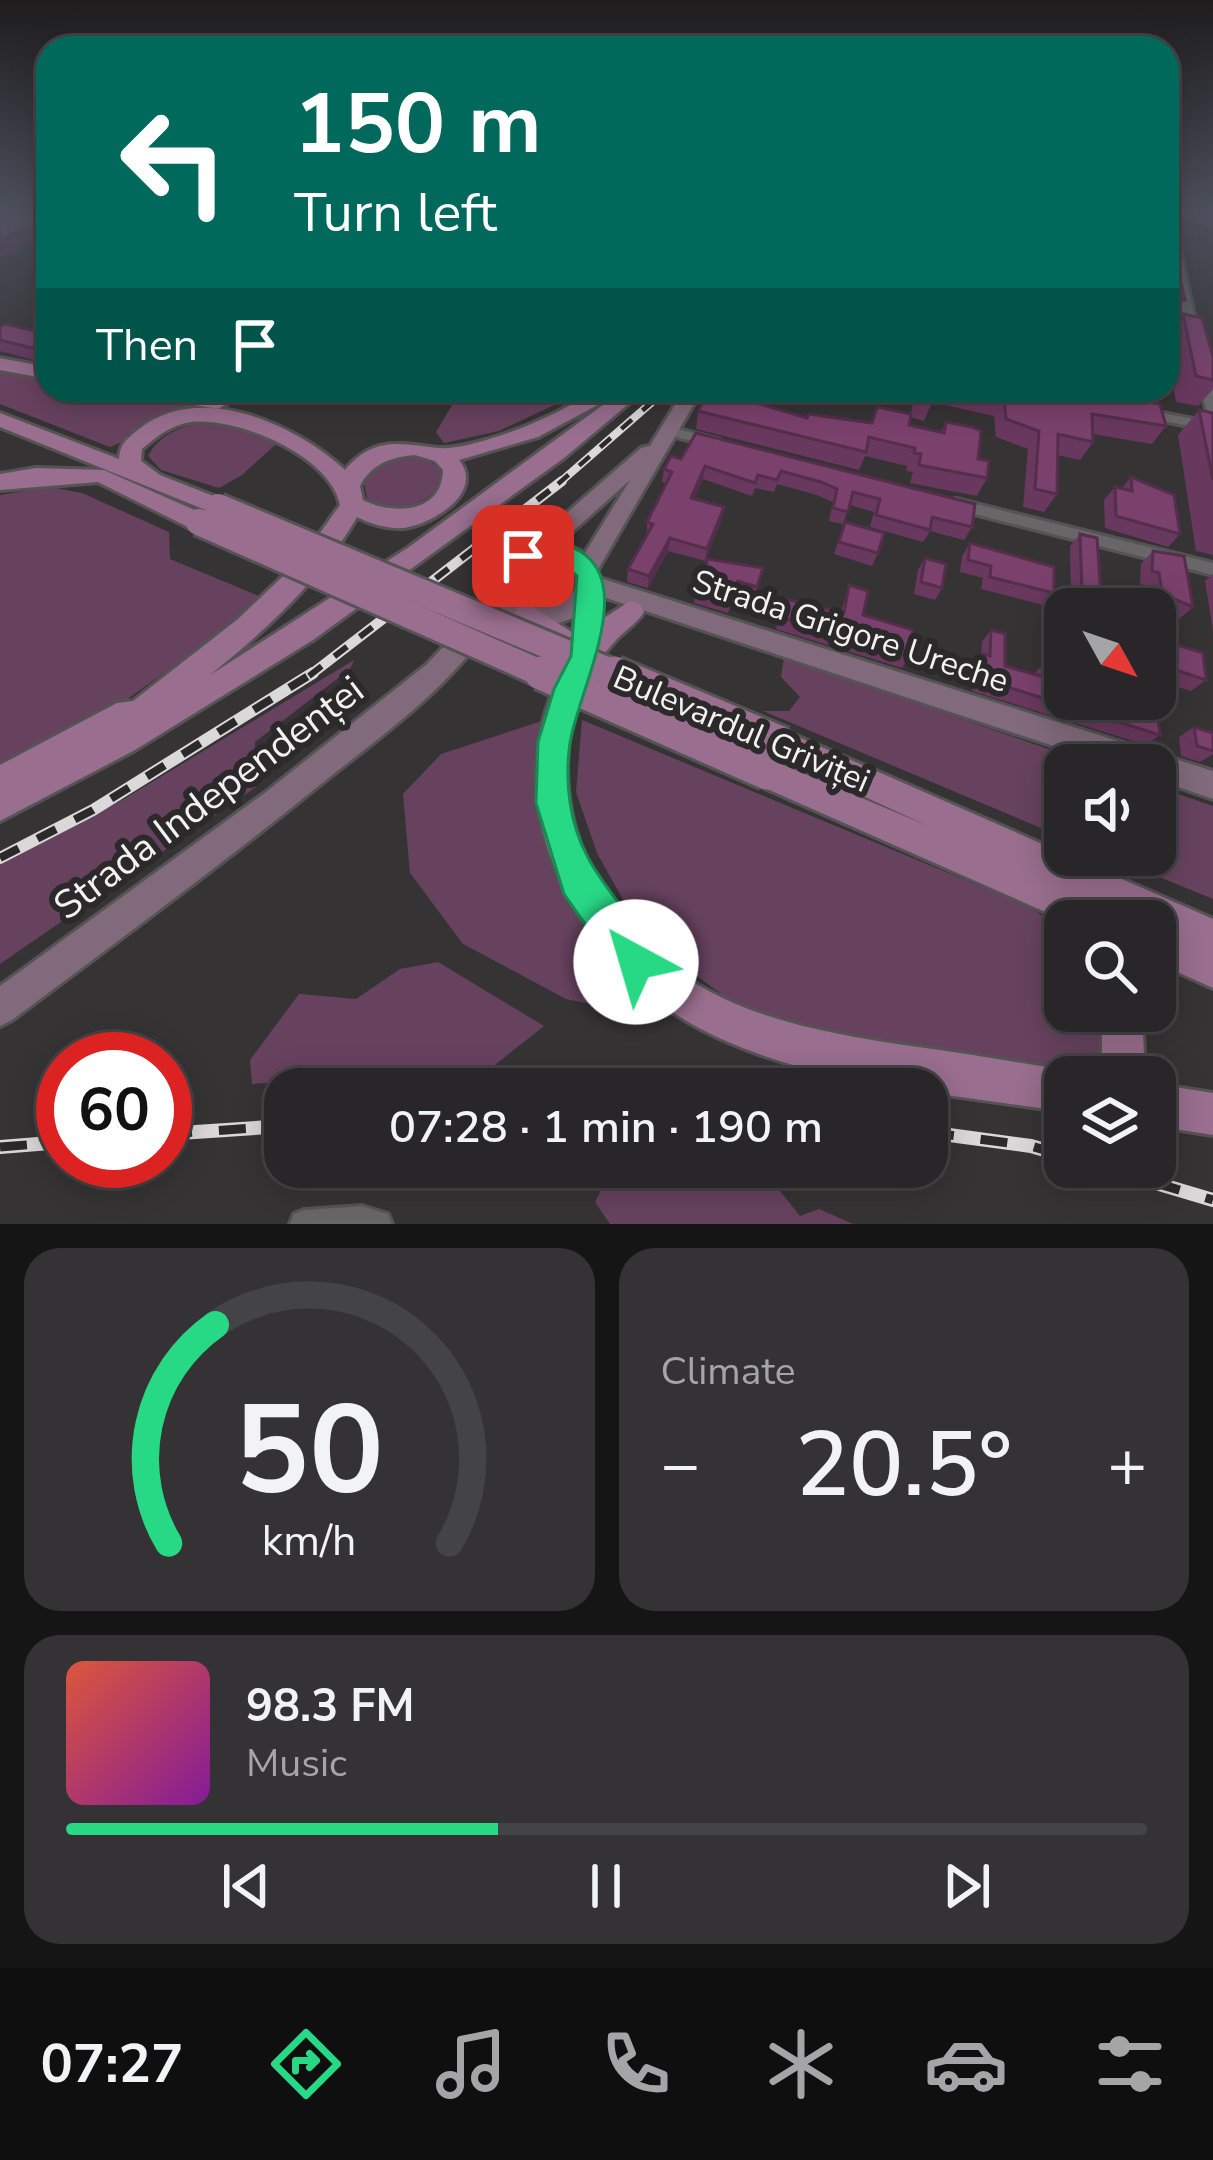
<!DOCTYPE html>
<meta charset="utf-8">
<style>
body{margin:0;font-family:"Nunito Sans",sans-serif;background:#343234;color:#f1f3f6;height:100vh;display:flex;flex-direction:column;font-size:45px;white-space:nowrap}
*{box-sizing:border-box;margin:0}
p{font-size:39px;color:#a5a5a8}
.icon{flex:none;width:66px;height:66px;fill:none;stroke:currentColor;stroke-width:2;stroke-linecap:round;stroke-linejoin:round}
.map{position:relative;height:1224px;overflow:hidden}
.sheet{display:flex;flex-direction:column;gap:24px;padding:24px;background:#161516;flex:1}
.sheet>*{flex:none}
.top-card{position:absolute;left:36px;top:36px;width:1143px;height:366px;border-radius:36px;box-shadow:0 6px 30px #0003,0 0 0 3px #444345;background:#00695c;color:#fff;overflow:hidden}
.needle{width:78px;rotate:130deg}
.buttons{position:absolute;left:1044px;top:588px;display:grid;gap:24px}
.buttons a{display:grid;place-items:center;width:132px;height:132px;border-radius:24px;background:#282628;box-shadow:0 6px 30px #0003,0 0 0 3px #444345;font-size:60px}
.speed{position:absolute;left:36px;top:1032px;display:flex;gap:24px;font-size:60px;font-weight:700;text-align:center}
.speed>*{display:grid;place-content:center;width:156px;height:156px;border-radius:50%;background:#282628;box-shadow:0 6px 30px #0003,0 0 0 3px #444345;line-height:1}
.speed .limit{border:18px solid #d22;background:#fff;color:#111}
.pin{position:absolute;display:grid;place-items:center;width:102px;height:102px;color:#fff;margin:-51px;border-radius:24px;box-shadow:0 6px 18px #0006}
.me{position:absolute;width:132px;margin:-66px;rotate:321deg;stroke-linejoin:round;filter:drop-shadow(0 0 9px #0008)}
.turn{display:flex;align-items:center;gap:42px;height:252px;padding:0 60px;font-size:54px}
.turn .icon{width:156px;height:156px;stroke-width:2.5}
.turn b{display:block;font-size:84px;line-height:102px}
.then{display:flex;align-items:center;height:114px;padding:0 60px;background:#0003;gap:24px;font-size:45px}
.big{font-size:90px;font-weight:600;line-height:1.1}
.sheet .card{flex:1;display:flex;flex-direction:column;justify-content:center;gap:18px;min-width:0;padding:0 42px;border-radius:36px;background:#343234}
.sheet .dial{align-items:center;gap:0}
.dial svg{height:312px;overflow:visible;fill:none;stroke:#444345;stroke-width:7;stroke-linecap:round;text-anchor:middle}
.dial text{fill:#f1f3f6;stroke:none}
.song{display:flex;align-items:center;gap:36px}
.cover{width:144px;height:144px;border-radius:18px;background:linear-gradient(135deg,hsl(10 70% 55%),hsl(290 70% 35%))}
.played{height:12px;border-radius:6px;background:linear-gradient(90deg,#27d885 40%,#444345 40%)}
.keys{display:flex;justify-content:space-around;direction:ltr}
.heat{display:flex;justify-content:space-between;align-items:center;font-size:66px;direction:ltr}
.sheet .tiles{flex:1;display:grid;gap:24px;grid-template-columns:1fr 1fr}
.card:last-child{grid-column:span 2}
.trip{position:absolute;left:264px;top:1068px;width:684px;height:120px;border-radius:36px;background:#282628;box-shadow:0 6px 30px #0003,0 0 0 3px #444345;font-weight:600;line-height:120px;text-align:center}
.tabs{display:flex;height:192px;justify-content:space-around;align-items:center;background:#100f10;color:#a5a5a8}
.tabs .icon{width:84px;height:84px}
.tabs .current{color:#27d885}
.tabs b{font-size:54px;color:#f1f3f6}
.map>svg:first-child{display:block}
</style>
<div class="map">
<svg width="1213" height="1224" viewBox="0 0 1213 1224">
<rect width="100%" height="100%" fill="#363335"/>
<g fill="#67425e">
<path d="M0,366L48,377V390H108L199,410L110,447L0,404Z"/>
<path d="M461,390H586L499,431L444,443L436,432Z"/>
<path d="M214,422L285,436L242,475L219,488L161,470L148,456C160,432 188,423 214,422Z"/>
<path d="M400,457L424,458L440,469V485C423,508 391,515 367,498L364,482L377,466Z"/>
<path d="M51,487L82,493L169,532L170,559L259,596L244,616L105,715L0,769V495Z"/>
<path d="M546,560L570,568L576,581L561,600C544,606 524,605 517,585L528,566Z"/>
<path d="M784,657L1094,765H1065V838L763,711H789L800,697L781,677Z"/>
<path d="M354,660L350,669L255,742L256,787L0,964V859L124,799Z"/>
<path d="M554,717L581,910L671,1014L651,1016L566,999L463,944L410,873L403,794L441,754Z"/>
<path d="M582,720L1030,907L1065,931V1011H1113L1110,1053L1094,1069L996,1059L755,1019L644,937L597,853L576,792Z"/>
<path d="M1155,786L1213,806V899L1106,855H1155Z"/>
<path d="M438,962L544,1026L491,1068L252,1084L250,1060L299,994L356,999L400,969Z"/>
<path d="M609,1174L777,1187L800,1216L819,1209L853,1224H610L595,1202Z"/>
</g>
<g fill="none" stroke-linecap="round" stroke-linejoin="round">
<defs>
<g id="street">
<path d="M1167,212H1172L1198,334L1192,337L1186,334L1167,230Z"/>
<path d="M1204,373L1210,377L1213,388V416L1207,412L1198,377Z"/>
<path d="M1143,409L1213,423V431L1139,416L1137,413Z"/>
<path d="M670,427L720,440L722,443L715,447L665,434V428Z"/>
<path d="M956,499L1213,563V575L951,508L949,504L951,500Z"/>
<path d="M362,1206L388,1214L392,1224H290L294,1214L304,1210Z"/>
</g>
<path id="secondary" d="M684,390H702L597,571L600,578L1213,771V799L1155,779V765H1111L597,595L586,613L548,627L506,615L501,607C462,679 390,729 326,780C224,863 118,941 12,1020L0,1026V986L266,792L427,664L465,624L511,556L531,544L641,448L650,446ZM630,480L585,553L561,542ZM546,557C564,558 573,567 579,584C564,608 549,608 523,601L515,584L527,568Z"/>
<g id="primary">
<path d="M0,358L48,367V379L0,370Z"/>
<path d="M133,390H178L225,399L228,403L218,409L143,396Z"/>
<path d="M597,390H621L618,394L645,390L564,458L313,640L135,750L0,821V765L117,703L133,701L238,619L302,558L340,505C331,456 238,417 191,422C171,425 157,436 142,449L141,461L160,475L226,501L230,507L226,513L218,515L0,427V413L119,459C120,443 127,439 139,429C200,380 296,425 345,470C374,435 402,444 439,448C454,449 472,444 486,440C525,429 562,411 597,390ZM618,394L409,547L210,675C266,630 321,580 357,517C371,524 387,529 404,528C433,524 485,492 459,460L538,437ZM415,455L435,461L443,470C442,514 393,515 363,500L360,486C371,464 391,457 415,455Z"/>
<path d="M36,468L104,470L208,516L211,522L199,531L190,528L98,482L0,490V474Z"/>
<path d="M589,582L602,592L601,620L630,601L640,604L644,612C637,623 627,629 618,638C599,658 584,681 576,708C560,760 566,820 591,868C658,1001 776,1026 911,1046C963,1053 1014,1062 1065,1070L1080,1077H1065V1112C868,1080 638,1080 553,863C526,794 532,724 568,660L514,615L518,607L528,604L573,633L576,592Z"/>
<path d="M783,730L1213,919V988L1155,962V921L1125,917L1126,921H1066L756,784L751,773L756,762L767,758L928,826L772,754L767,744L772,734Z"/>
<path d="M1102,1011H1142L1144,1055L1136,1077H1094L1102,1055Z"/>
<path d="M1155,1084L1213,1093V1135L1155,1126Z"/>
</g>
</defs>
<use href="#street" stroke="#555354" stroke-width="6"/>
<use href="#secondary" stroke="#555354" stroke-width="6"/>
<use href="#primary" stroke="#555354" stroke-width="6"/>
<use href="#street" fill="#686668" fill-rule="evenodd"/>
<use href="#secondary" fill="#806a7b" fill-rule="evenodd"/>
<use href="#primary" fill="#996e8e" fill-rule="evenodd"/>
<defs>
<path id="rail-far3" d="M558,484L666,390"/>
<path id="rail-far2" d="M309,676L562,481"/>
<path id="rail-far1" d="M0,858L93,810L313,673"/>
<g id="rail">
<path d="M927,1132L1031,1146L1065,1156"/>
<path d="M165,1134L285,1126"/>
<path d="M0,1147L63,1142"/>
<path d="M1102,1167L1213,1200"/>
</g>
</defs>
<use href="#rail-far3" stroke="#dad8d9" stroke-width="8"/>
<use href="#rail-far2" stroke="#dad8d9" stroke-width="10"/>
<use href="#rail-far1" stroke="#dad8d9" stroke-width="12"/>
<use href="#rail" stroke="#dad8d9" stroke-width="14"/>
<use href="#rail-far3" stroke="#2c292b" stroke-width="4.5" stroke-dasharray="14" stroke-linecap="butt"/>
<use href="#rail-far2" stroke="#2c292b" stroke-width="6" stroke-dasharray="16" stroke-linecap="butt"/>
<use href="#rail-far1" stroke="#2c292b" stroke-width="8" stroke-dasharray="21" stroke-linecap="butt"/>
<use href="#rail" stroke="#2c292b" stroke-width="9" stroke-dasharray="27" stroke-linecap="butt"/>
<defs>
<g id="primary-bridge-far1">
<path d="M218,507L621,676"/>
<path d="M199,522L547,676"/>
</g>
<g id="primary-bridge">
<path d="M541,673L767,773"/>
<path d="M614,673L783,744"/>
</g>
</defs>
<use href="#primary-bridge-far1" stroke="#555354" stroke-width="32" stroke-linecap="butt"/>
<use href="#primary-bridge" stroke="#555354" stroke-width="39" stroke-linecap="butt"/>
<use href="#primary-bridge-far1" stroke="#996e8e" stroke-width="26"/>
<use href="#primary-bridge" stroke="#996e8e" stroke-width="33"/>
</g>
<g fill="#69385e">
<path d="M0,212H48V241L37,239Z"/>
<path d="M1176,212H1213V227L1178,219Z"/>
<path d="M1167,268L1185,300L1176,312L1167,311Z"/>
<path d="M1183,314L1213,357V389L1198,406L1176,402L1167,350V337Z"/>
<path d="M0,326L48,334V364L0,351Z"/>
<path d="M757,390L751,402L807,418L871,423L877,407L909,425L941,432L946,422L978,459L987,478L977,496L910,483L913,472L906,471L907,466L865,456L859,470L696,429L698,411Z"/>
<path d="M916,390H1072L1088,393V390H1156L1148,402L1166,426L1152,444L1093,434V442L1080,460L1057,455V494L1044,512L1023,507L1028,449L996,437L994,416L932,402L924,421L910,417Z"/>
<path d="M1199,410L1213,413V555L1196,551L1178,435Z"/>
<path d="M696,433L972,527L964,540L930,531L923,542L870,527L874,512L850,505L843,524L829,521L833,502L817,495L777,484L774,492L755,488L752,496L703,479L694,499L724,507L722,519L705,561L668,551L648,588L627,582L628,569L647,535V522L666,483L662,482L664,469L681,459Z"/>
<path d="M1131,477L1180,534L1168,547L1105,528L1104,500L1115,487L1122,488Z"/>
<path d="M845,522L878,553L872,566L834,554Z"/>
<path d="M1080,534L1101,596L1090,608L1071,603L1070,546Z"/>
<path d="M970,543L1054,593L1043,605L981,589L983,578L960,572L962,556Z"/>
<path d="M1153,551L1193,607L1179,619L1149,606L1147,586L1140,584L1141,564Z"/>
<path d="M925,558L942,588L935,600L914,594L918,570Z"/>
<path d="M763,568L754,599L735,594L728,613L694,603L696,591Z"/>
<path d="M1213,574V630L1205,581Z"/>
<path d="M849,585L863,615L909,657L902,668L776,629L785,599L841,612Z"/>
<path d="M991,630L1005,666L1033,675L1044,663L1147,707L1160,735L1146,745L972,691L975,666L981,657L982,642Z"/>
<path d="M1168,642L1206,680L1191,691L1156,680L1155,653Z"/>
<path d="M1194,727L1213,733V754L1200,762L1181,756L1179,737Z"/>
</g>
<g fill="#552e4c">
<path d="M28,226L37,239L0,258V240Z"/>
<path d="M705,466L703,479L689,511L691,498Z"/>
<path d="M724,507L722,519L705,561L707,549Z"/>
<path d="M670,538L668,551L648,588L649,576Z"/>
</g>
<g fill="#7a416d" stroke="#552e4c" stroke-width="3">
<path d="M0,212H48V230L28,226L0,240Z"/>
<rect x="1167" y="212" width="7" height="11"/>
<path d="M1167,268L1178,270L1185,300L1167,297Z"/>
<path d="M1183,314L1202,318L1213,357V380L1196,376Z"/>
<path d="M5,324L48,334V352L0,340V326Z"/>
<path d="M710,390H752L746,400L807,418L809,414L872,423L877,407L911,414L909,425L944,433L946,422L972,427L981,431L978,459L989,461L987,478L919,465L921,454L914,453L915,448L869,437L866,452L698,411Z"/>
<path d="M920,390H934L932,402L918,399Z"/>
<path d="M968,390H1072L1160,404L1166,426L1092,414L1093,442L1058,434L1057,494L1035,489L1039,431L1006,419L1004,398Z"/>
<path d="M1199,410L1213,413V480Z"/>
<path d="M696,433L975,504L972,527L932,517L930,530L876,515L880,499L853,492L848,512L833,508L837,489L821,482L781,471L777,480L758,475L755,483L705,466L691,498L724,507L707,549L670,538L649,576L628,569L653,524L647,522L672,472L664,469L671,456L681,459Z"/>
<path d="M1131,477L1174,495L1180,534L1116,516L1115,487L1132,491Z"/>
<path d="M845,522L884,533L878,553L839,542Z"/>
<path d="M1080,534L1097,538L1101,596L1082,590Z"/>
<path d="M970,543L1054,567V593L990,577L991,566L968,560Z"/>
<path d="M1153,551L1184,556L1193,607L1162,594L1159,573L1152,571Z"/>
<path d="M925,558L946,564L942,588L921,582Z"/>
<path d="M708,559L763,568L757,587L738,581L730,601L696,591Z"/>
<path d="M849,585L868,591L863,615L913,630L909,657L780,617L785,599L844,613Z"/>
<path d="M991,630L1005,634V666L1044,677V663L1065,670V699H1147V707L1157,710L1160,735L982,679L984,654L990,656Z"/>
<path d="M1168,642L1203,653L1206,680L1170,668Z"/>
<path d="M1194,727L1213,733V751L1197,746Z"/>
</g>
<linearGradient id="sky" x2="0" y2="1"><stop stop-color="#1e1c1d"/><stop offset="0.55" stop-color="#4c505c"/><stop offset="1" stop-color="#4c505c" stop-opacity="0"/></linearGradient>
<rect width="1213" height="383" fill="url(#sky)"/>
<path fill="#27d885" stroke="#198c56" stroke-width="3" d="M546,541C653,552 583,677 571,738C567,757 567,783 570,802C580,876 631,903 655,962L650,976L636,982L622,976L564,894L536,803L538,742L554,689L571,656L577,576L558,560L523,566L510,556L514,550Z"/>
<g text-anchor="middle" stroke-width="12" stroke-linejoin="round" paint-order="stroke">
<g font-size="33" fill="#f3f1f2" stroke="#2c292b">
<text transform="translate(851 630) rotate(18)" y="12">Strada Grigore Ureche</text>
<text transform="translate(742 728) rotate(23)" y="12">Bulevardul Griviței</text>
</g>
<g font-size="39" fill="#f3f1f2" stroke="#2c292b">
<text transform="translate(208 797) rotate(-37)" y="14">Strada Independenței</text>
</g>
</g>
</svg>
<div class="buttons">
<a><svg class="needle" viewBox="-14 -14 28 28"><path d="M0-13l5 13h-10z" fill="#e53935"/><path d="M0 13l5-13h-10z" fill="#a5a5a8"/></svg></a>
<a><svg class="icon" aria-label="sound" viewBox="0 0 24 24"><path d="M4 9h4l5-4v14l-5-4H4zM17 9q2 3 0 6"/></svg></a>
<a><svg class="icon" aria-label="search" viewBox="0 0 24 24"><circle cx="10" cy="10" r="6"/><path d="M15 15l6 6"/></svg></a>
<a><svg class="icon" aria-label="layers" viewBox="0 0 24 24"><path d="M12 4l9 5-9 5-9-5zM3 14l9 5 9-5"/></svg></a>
</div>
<div class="speed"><div class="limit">60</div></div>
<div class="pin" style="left:523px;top:556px;background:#d93025"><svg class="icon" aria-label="arrive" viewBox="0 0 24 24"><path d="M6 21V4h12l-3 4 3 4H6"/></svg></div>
<svg class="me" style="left:636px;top:962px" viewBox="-20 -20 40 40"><circle r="19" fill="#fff"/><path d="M0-13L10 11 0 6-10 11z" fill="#27d885"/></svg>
<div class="trip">07:28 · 1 min · 190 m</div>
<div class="top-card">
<div class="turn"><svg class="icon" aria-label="left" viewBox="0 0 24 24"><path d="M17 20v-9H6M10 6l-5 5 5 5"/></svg><div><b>150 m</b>Turn left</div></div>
<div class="then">Then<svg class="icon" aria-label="arrive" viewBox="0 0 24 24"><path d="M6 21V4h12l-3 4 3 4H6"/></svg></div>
</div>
</div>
<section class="sheet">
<div class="tiles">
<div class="card dial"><svg viewBox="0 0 100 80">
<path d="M14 69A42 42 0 1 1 86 69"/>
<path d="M14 69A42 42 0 0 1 26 13" stroke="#27d885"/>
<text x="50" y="56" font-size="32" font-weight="700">50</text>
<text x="50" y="72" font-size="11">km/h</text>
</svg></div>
<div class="card"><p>Climate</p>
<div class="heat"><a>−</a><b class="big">20.5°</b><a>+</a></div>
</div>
<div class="card">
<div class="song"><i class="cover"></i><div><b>98.3 FM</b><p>Music</p></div></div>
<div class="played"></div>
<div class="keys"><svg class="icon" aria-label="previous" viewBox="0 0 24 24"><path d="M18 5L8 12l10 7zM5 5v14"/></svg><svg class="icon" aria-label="pause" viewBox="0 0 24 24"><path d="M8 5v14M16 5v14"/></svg><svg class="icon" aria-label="next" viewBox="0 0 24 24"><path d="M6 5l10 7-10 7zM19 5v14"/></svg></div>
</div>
</div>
</section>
<nav class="tabs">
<b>07:27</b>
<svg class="icon current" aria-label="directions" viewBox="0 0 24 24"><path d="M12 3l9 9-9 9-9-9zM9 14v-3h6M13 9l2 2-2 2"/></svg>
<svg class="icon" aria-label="music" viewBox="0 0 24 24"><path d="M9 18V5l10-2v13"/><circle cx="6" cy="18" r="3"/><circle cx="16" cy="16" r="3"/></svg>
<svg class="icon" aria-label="phone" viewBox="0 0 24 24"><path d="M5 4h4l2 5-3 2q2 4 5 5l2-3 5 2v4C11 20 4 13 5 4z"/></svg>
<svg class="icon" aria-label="climate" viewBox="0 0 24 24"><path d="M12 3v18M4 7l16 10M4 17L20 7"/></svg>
<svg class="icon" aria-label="car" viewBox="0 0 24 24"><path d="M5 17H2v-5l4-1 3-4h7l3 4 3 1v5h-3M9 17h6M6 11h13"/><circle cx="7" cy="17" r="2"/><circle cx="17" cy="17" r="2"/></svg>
<svg class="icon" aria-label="filters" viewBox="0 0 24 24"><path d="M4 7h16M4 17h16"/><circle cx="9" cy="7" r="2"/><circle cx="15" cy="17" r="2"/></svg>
</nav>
